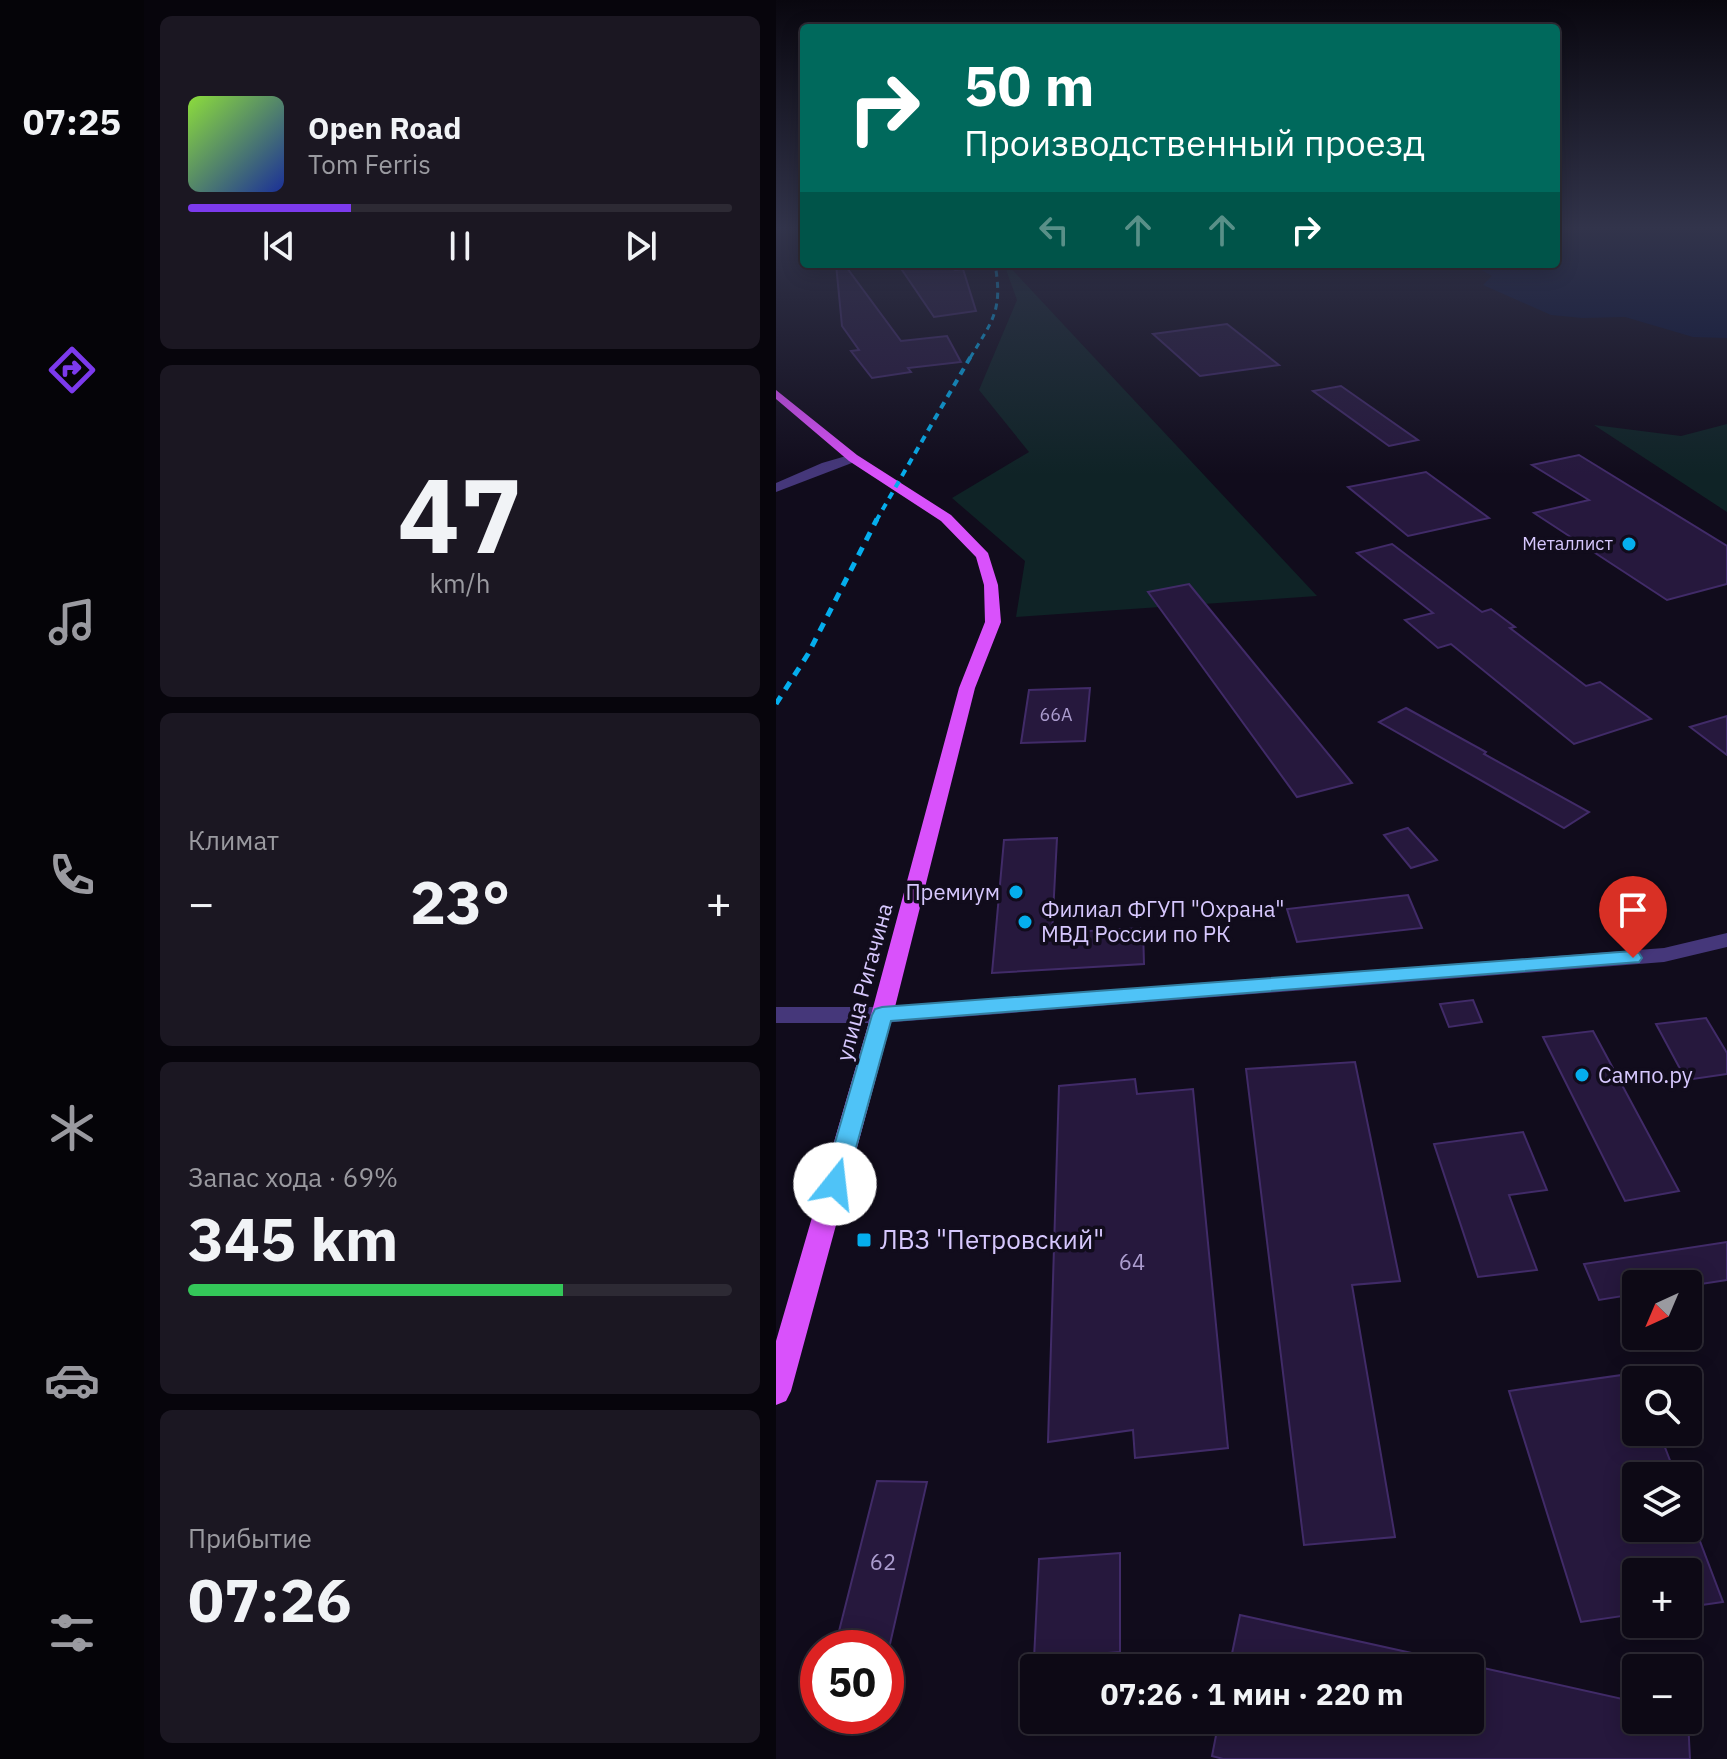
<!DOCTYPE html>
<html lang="ru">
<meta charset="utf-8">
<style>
body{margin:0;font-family:"IBM Plex Sans",sans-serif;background:#1b1722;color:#f1f3f6;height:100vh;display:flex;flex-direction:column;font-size:30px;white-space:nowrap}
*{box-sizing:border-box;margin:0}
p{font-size:26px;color:#9a9aa0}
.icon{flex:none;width:44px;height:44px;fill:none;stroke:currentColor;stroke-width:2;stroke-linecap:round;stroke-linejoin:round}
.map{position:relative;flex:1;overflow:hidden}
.panel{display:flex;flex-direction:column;gap:16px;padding:16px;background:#07050c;width:632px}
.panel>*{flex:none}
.guide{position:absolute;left:24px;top:24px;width:760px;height:244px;border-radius:8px;box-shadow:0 4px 20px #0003,0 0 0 2px #2d2a34;background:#00695c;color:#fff;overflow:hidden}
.needle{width:52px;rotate:224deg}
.buttons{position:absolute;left:846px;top:1270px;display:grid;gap:16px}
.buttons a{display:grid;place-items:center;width:80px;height:80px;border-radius:8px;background:#0d0915;box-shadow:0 4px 20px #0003,0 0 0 2px #2d2a34;font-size:40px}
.speed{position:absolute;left:24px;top:1630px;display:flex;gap:16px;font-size:40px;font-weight:700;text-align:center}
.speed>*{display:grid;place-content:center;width:104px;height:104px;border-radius:50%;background:#0d0915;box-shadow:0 4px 20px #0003,0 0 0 2px #2d2a34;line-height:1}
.speed .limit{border:12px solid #d22;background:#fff;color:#111}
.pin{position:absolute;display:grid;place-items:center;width:68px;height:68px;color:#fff;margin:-82px -34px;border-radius:50% 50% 50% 0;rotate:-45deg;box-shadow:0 0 8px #0007}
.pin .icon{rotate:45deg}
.me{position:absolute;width:88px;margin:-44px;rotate:16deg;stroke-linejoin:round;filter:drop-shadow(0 0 6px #0008)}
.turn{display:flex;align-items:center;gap:28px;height:168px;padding:0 32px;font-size:36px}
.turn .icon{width:104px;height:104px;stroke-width:2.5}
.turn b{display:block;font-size:56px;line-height:68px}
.lanes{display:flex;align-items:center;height:76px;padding:0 32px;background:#0003;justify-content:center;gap:40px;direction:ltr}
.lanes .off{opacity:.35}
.big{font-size:60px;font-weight:700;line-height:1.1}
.panel .widget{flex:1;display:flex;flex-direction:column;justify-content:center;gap:12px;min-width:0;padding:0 28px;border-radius:12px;background:#1b1722}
.panel .dial{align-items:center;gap:0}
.dial b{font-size:104px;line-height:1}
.song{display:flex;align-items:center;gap:24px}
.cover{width:96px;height:96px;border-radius:12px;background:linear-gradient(135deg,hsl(90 70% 55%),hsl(230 70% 35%))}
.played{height:8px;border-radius:4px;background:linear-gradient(90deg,#7c3aed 30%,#2d2a34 30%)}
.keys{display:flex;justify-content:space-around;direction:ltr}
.heat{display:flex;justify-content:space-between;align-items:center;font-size:44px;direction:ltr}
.charge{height:12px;border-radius:6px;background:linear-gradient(90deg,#34c759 69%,#2d2a34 0)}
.trip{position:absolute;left:244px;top:1654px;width:464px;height:80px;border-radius:8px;background:#0d0915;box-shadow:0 4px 20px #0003,0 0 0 2px #2d2a34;font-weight:700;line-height:80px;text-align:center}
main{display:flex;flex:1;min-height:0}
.tabs{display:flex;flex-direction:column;width:144px;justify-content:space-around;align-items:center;background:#050408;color:#9a9aa0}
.tabs .icon{width:56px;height:56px}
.tabs .current{color:#7c3aed}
.tabs b{font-size:36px;color:#f1f3f6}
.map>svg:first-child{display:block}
</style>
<main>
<nav class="tabs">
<b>07:25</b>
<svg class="icon current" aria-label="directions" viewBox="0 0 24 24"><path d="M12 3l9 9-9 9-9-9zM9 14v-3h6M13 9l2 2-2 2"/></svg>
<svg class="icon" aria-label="music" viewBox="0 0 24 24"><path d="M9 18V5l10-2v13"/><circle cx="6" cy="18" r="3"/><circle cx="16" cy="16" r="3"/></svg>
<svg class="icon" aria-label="phone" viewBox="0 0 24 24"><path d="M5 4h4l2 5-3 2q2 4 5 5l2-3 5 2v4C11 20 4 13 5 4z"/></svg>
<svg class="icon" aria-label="climate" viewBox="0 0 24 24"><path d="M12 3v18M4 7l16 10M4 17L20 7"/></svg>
<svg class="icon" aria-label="car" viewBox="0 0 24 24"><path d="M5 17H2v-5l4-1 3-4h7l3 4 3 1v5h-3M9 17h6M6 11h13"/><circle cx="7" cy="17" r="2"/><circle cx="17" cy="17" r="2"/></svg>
<svg class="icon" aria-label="filters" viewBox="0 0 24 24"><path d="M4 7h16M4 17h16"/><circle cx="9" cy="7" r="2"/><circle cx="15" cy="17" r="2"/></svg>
</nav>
<section class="panel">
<div class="widget">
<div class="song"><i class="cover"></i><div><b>Open Road</b><p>Tom Ferris</p></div></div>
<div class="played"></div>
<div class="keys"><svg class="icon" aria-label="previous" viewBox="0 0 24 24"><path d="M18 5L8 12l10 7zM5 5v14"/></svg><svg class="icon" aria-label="pause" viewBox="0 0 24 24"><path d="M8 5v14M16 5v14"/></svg><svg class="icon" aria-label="next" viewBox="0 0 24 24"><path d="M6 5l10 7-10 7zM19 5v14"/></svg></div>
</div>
<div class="widget dial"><b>47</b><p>km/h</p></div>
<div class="widget"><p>Климат</p>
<div class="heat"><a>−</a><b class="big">23°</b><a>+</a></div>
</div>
<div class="widget"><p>Запас хода · 69%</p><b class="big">345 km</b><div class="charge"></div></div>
<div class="widget"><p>Прибытие</p><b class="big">07:26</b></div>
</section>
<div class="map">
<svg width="951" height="1759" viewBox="0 0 951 1759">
<rect width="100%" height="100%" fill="#110c1c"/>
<g fill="#0f2326">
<path d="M228,264H231L541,596L240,617L249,561L176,498L253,452L203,390L241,300Z"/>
<path d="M951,424V512L818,425L905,436Z"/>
</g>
<path fill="#091237" d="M780,229H951V338L917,337L849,317L806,318L775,315L707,285L716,276L695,264H780Z"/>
<g fill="#26183d" stroke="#412b68" stroke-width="2">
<path d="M60,264H68L125,341L171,336L185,362L132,368L135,372L96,378L75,351L83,350L66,326Z"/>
<path d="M122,264H178L179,270L187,269L200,311L158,317Z"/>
<path d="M451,324L503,365L424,376L377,334Z"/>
<path d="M565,386L642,440L613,446L537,391Z"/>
<path d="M803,455L951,546V584L891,600L758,513L813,500L756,465Z"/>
<path d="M650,472L713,518L632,536L572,487Z"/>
<path d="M616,544L706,612L715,609L739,627L734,628L810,686L824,682L875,719L798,744L675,644L662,648L629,620L657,613L581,553Z"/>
<path d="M413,584L576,783L521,797L372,592Z"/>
<path d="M314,688L309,741L245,743L253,690Z"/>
<path d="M630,708L710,752L708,754L813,812L788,828L603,722Z"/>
<path d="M951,716V755L914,727Z"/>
<path d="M632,828L661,860L635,868L608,835Z"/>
<path d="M281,838L276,933L367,928L368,964L216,973L228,840Z"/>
<path d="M632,895L646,928L521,942L511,909Z"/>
<path d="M697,1000L706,1022L673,1027L664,1004Z"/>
<path d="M930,1018L951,1053V1074L910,1080L880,1024Z"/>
<path d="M817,1031L903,1191L849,1201L767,1037Z"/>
<path d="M579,1062L624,1281L576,1285L619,1537L528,1545L470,1069Z"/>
<path d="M359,1079L361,1094L417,1089L452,1448L359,1458L357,1430L272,1442L283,1086Z"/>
<path d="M747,1132L771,1190L733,1195L761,1270L702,1277L658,1144Z"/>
<path d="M951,1242V1280L912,1286L860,1284V1294L823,1300L808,1264Z"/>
<path d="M860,1373V1432H883L900,1476H860V1528H912L914,1515L947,1602L912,1607V1572H860V1614L805,1622L733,1391Z"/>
<path d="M101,1481L151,1482L114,1644L60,1643Z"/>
<path d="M344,1553V1652L258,1659L263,1559Z"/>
<path d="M464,1615L663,1659L662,1668H453Z"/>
<path d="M694,1665L860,1702V1720H912L914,1759H447L436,1756L443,1720H694Z"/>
</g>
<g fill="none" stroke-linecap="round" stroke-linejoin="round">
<g fill="#45377a" fill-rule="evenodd">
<path d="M77,454L81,455V461L0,492V483L46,463Z"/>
<path d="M951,933V947L888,962L106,1023H0V1007H106L888,948Z"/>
</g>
<path fill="#d951fb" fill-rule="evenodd" d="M0,390L81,455L175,515L212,553L222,585L225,622L199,688L117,1015L15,1391L10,1401L0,1405V1341L95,1015L183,688L209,622L208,585L200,557L165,521L73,461L0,399Z"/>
<path stroke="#05aeed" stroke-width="3" stroke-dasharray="6 5" stroke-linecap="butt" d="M194,358C217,320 227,310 219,264"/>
<path stroke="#05aeed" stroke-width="4" stroke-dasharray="7 6" stroke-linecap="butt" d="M100,521L195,356"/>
<path stroke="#05aeed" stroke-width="5" stroke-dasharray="9 8" stroke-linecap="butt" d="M0,704L32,654L101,519"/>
</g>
<linearGradient id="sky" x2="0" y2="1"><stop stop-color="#09070f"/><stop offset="0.48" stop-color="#32344b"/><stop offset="1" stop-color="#32344b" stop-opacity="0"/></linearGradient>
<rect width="951" height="475" fill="url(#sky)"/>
<path fill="#4fc3f7" stroke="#337fa1" stroke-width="2" d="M857,951L863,953L866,958L863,962L115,1021L70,1184L67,1190L59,1193L50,1190L47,1184L96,1015L99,1009L106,1007Z"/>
<g fill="#05aeed" stroke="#110c1c" stroke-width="3">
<circle cx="853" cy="544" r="8"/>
<circle cx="240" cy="892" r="8"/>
<circle cx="249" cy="922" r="8"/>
<circle cx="806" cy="1075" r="8"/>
<rect x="80" y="1232" width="16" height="16" rx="4"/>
</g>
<g text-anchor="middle" stroke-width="7" stroke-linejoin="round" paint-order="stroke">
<g font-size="18" fill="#d7c8fe" stroke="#110c1c" text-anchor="end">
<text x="837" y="550">Металлист</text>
</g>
<g font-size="18" fill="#ab9cce">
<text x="280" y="721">66А</text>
</g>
<g font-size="22" fill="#d7c8fe" stroke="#110c1c" text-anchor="start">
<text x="224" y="900" text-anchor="end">Премиум</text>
<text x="265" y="917">Филиал ФГУП "Охрана"<tspan x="265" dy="25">МВД России по РК</tspan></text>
<text x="822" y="1083">Сампо.ру</text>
</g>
<g font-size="22" fill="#d7c8fe" stroke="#110c1c">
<text transform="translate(88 982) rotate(-75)" y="8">улица Ригачина</text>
</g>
<g font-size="22" fill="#ab9cce">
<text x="356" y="1270">64</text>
<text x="107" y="1570">62</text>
</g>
<g font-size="26" fill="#d7c8fe" stroke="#110c1c" text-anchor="start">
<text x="104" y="1249">ЛВЗ "Петровский"</text>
</g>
</g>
</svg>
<div class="buttons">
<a><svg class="needle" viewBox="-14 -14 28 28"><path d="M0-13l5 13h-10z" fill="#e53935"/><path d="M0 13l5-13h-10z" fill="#9a9aa0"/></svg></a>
<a><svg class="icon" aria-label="search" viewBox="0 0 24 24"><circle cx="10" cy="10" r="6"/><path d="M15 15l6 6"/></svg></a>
<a><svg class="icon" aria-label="layers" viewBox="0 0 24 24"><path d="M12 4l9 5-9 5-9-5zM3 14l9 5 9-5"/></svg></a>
<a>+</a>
<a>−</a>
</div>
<div class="speed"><div class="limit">50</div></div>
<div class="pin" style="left:857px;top:958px;background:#d93025"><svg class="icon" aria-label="arrive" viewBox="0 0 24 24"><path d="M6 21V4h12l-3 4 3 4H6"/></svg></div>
<svg class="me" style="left:59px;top:1184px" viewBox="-20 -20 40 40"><circle r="19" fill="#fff"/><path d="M0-13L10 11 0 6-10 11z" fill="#4fc3f7"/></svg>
<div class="trip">07:26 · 1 мин · 220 m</div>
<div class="guide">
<div class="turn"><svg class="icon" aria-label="right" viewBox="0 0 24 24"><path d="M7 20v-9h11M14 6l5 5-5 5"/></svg><div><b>50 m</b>Производственный проезд</div></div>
<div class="lanes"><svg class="icon off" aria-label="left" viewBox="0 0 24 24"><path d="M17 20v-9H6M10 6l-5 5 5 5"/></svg><svg class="icon off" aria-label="ahead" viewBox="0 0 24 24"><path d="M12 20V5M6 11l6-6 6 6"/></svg><svg class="icon off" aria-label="ahead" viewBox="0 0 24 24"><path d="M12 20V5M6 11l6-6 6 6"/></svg><svg class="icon" aria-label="right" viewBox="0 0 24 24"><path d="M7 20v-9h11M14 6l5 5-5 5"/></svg></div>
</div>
</div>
</main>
